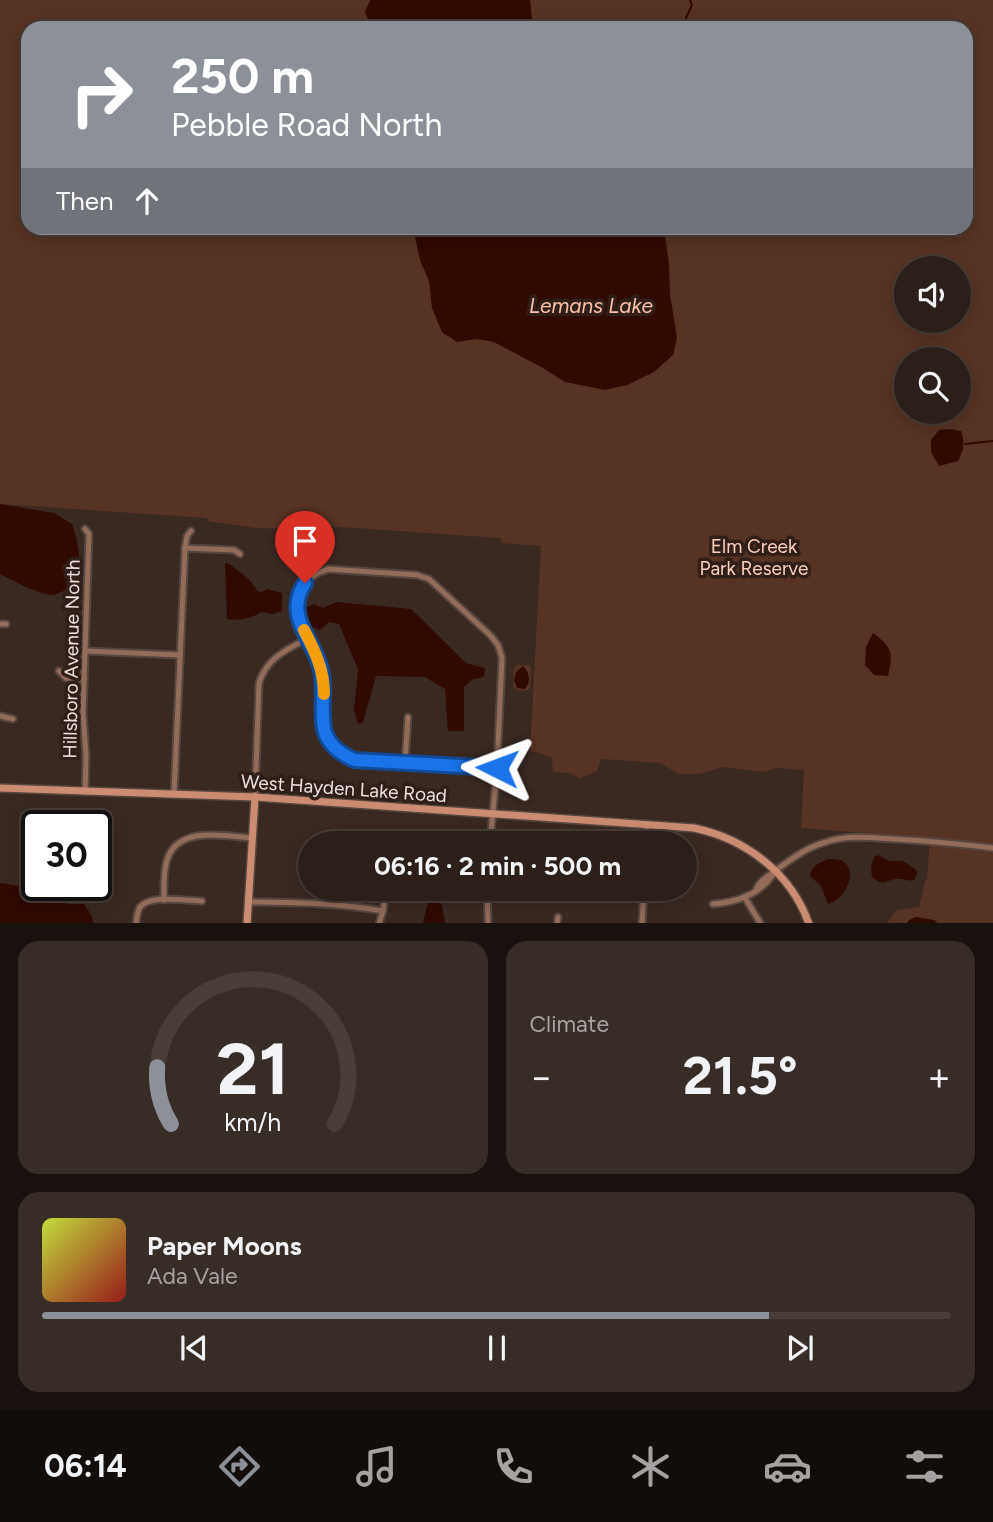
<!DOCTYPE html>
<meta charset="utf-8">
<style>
body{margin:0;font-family:Figtree,sans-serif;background:#382c26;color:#f1f3f6;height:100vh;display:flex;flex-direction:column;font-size:26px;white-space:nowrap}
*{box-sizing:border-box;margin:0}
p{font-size:23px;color:#a6a2a2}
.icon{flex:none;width:38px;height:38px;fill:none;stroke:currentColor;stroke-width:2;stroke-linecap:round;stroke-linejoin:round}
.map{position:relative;height:923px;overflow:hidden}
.panel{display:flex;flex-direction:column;gap:18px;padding:18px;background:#18110e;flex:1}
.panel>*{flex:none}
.banner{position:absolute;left:21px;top:21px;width:952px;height:214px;border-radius:21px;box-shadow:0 4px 18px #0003,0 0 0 2px #483d38;background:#8c9099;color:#fff;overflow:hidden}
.tools{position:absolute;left:894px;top:256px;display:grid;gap:14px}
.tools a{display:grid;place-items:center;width:77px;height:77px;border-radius:50%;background:#2c1f19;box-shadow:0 4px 18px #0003,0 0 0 2px #483d38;font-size:35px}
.speed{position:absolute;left:21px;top:810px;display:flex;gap:14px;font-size:35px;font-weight:700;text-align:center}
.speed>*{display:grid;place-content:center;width:91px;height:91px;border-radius:50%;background:#2c1f19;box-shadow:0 4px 18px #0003,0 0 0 2px #483d38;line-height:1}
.speed .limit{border:4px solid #111;border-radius:10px;background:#fff;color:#111}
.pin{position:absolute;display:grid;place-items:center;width:60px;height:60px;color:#fff;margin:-72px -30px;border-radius:50% 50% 50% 0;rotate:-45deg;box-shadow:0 0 7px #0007}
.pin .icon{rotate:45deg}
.me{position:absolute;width:77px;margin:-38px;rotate:273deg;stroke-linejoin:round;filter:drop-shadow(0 0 5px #0008)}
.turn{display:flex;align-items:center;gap:24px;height:147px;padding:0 35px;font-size:32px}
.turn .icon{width:91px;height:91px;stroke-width:2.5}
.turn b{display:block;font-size:49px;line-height:60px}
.then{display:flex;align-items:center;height:66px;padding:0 35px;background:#0003;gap:14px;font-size:26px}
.big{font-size:52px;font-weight:700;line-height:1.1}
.panel .card{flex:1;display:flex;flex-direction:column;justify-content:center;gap:10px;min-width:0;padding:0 24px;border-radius:21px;background:#382c26}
.panel .dial{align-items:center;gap:0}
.dial svg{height:182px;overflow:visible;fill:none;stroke:#483d38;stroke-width:7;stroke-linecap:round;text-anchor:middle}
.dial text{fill:#f1f3f6;stroke:none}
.song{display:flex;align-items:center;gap:21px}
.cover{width:84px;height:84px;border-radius:10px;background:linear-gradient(135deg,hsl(70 70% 55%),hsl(0 70% 35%))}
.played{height:7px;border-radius:4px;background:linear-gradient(90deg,#8c9099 80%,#483d38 80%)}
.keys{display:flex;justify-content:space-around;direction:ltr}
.heat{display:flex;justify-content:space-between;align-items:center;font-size:38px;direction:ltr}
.panel .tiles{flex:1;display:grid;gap:18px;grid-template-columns:1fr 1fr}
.card:last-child{grid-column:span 2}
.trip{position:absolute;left:298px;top:831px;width:399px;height:70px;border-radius:35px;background:#2c1f19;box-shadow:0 4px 18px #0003,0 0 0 2px #483d38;font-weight:700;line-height:70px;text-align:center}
.tabs{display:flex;height:112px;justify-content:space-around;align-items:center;background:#120c0a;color:#a6a2a2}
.tabs .icon{width:49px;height:49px}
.tabs .active{color:#8c9099}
.tabs b{font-size:32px;color:#f1f3f6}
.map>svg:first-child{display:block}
</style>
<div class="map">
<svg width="993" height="924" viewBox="0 0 993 924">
<rect width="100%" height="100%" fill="#3a2921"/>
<g fill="#573323" fill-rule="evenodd">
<path d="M0,0H993V923H887L897,910L919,907L925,882L927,879L930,838L801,828L804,770L776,768L764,772L722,767L700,774H678L661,763L601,759L597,771L580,778L569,773L553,772L552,758L536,752H530L541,546L502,543L500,538L311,525L309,533L292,529L255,528L208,521L207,518L0,504ZM28,28H966V228H28ZM906,268H959V320H906ZM906,359H959V411H906Z"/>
<path d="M517,665H529L531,668L530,688L526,691L517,690L513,687L514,669Z"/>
</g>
<g fill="#300900">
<path d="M370,0H530L533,28H375L370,24L365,12Z"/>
<path d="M413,228H664L669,264L670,294L677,338L673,355L654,372L627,385L605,390L565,382L543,368L494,342L477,339L457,342L442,332L432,308L429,281L420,260Z"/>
<path d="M949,429L961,431C965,443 964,449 958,461L939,466L931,452V440L939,430Z"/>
<path d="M0,504L54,513L72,524C79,545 88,582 61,592C58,593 54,595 51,595C39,594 11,580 0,574Z"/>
<path d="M225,563H228C238,571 252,579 257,591L261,592L268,589L282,593V611L273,614L261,612C251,619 239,621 227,619Z"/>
<path d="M336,602L411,609L466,663L485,668L484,677L473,679L464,687V731H448L445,689L425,677L376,676L363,722L358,724L354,710L358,669L339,624L329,622L320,630L312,627L308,616L307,607L314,604L323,608Z"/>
<path d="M873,633C893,648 893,653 888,676L874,675L865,665L866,647Z"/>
<path d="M523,666C530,673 531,682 525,689L517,688L514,680L516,672Z"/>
<path d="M878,855L889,861H903L916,870L917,874L914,880C909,881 906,880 901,879C888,877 885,889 872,877L871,867L874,857Z"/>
<path d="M829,859C832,859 837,859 840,860C861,868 845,901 828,904L821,886L810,876C812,865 819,863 829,859Z"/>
<path d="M0,883L25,887L37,883V886C56,886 57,890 66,904H84L92,916L93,923H0Z"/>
<path d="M432,898H435L442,905L445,923H423L428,902Z"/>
</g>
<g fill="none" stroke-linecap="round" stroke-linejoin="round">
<g stroke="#300900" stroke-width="2">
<path d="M678,28L682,27L692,5L690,0"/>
<path d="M965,444L993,441"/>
</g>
<path stroke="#300900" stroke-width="8" d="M911,924L916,921L933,924"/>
<defs>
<g id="street">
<path d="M85,529L89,534L83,712L86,756L85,792"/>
<path d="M185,548L234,550L240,554"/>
<path d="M0,624H6"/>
<path d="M85,651L180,655"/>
<path d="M59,671L66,678L84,679"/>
<path d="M0,716L13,719"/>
<path d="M405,762L408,717"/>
<path d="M174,794L185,548L187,536L191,531"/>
<path d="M255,797L259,683C267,657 287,650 308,638"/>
<path d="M490,844L497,768L502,658L498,645L490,635L429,579L417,575L328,569L318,573L309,579L299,593L297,607L299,620L317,654L321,669L324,686L323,722L325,733L332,746L342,755L354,760L497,768"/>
<path d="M646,844L647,824"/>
<path d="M487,889L488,924"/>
<path d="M756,890C760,879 771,875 779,868C794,857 808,847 826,842C849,834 872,838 896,839C928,841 961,844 993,848"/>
<path d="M745,898L761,924"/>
<path d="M164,900C164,887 163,873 167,860C178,825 225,836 252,838"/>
<path d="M248,902C293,902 338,903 383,911"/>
<path d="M713,904C737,902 761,894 774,873"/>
<path d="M136,924C137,918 137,912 140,907C150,894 188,901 202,901"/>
<path d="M379,924L383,911L386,889"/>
<path d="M557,924L558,917"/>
<path d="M642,924L644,889"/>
</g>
<g id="secondary">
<path d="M0,788L255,797L694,828C746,839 791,873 809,924"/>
<path d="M247,924L255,797"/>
</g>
</defs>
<use href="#street" stroke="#56463f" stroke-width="9"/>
<use href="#secondary" stroke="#56463f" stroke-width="10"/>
<use href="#street" stroke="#936b59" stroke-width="5"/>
<use href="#secondary" stroke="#cc8c71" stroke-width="7"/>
</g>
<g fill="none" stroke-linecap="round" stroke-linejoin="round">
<defs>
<path id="route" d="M305,583C299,592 296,603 298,614C300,631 317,650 321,670C326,690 319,719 326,735C332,748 342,754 354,760L497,768"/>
</defs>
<use href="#route" stroke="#114b97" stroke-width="18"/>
<use href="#route" stroke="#1a73e8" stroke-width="12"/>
<path stroke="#f59e0b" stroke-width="12" d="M304,630C315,651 324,670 324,694"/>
</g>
<g text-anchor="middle" stroke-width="7" stroke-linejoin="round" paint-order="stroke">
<g font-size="19" fill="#ffd0bc" stroke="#2f1f18">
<text x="754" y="553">Elm Creek<tspan x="754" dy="22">Park Reserve</tspan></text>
</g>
<g font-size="19" fill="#ebe0db" stroke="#2f1f18">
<text transform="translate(71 659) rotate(-89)" y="7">Hillsboro Avenue North</text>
<text transform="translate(344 788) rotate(4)" y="7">West Hayden Lake Road</text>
</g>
<g font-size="21" font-style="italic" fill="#fec1a7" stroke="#2f1f18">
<text x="591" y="313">Lemans Lake</text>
</g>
</g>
</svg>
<div class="tools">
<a><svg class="icon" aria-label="sound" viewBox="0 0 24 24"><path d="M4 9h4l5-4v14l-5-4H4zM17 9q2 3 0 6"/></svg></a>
<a><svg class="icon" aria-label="search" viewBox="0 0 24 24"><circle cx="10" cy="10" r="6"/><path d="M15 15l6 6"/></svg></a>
</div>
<div class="speed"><div class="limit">30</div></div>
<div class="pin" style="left:305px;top:583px;background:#d93025"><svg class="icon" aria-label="arrive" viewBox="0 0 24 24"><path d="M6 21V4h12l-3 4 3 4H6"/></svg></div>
<svg class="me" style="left:497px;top:768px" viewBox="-20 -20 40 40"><path d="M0-17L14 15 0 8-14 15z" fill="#1a73e8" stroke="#fff" stroke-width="4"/></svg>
<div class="trip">06:16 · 2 min · 500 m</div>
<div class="banner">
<div class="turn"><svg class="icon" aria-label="right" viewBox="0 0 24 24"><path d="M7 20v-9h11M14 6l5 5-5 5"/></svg><div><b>250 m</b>Pebble Road North</div></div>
<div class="then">Then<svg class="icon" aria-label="ahead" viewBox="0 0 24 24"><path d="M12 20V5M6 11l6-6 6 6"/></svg></div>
</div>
</div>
<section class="panel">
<div class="tiles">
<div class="card dial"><svg viewBox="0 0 100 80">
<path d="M14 69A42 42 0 1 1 86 69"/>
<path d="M14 69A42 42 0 0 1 8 44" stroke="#8c9099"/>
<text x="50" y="56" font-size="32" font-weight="700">21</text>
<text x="50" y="72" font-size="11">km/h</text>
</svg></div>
<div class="card"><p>Climate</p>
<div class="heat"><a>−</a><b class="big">21.5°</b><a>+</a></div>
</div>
<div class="card">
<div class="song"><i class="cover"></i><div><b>Paper Moons</b><p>Ada Vale</p></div></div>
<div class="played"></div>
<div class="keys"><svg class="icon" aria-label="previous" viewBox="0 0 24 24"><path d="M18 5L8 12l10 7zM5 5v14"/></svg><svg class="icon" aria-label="pause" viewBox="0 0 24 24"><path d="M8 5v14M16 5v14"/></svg><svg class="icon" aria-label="next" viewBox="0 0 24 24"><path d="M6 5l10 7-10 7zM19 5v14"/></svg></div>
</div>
</div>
</section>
<nav class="tabs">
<b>06:14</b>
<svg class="icon active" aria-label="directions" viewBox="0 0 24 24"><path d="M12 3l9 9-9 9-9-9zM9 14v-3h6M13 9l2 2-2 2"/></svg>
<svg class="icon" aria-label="music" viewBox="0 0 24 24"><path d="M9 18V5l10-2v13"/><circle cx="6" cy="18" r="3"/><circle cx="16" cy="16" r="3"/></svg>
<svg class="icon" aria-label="phone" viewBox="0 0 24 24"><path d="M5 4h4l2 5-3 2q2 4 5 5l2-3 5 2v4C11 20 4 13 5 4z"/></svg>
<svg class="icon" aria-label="climate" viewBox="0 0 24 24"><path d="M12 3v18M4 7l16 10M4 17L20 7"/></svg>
<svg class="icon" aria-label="car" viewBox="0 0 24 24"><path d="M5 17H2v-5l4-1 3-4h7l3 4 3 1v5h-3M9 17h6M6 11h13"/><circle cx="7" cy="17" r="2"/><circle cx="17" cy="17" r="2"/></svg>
<svg class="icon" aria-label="filters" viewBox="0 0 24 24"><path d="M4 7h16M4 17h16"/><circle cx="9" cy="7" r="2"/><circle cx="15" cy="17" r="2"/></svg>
</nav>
